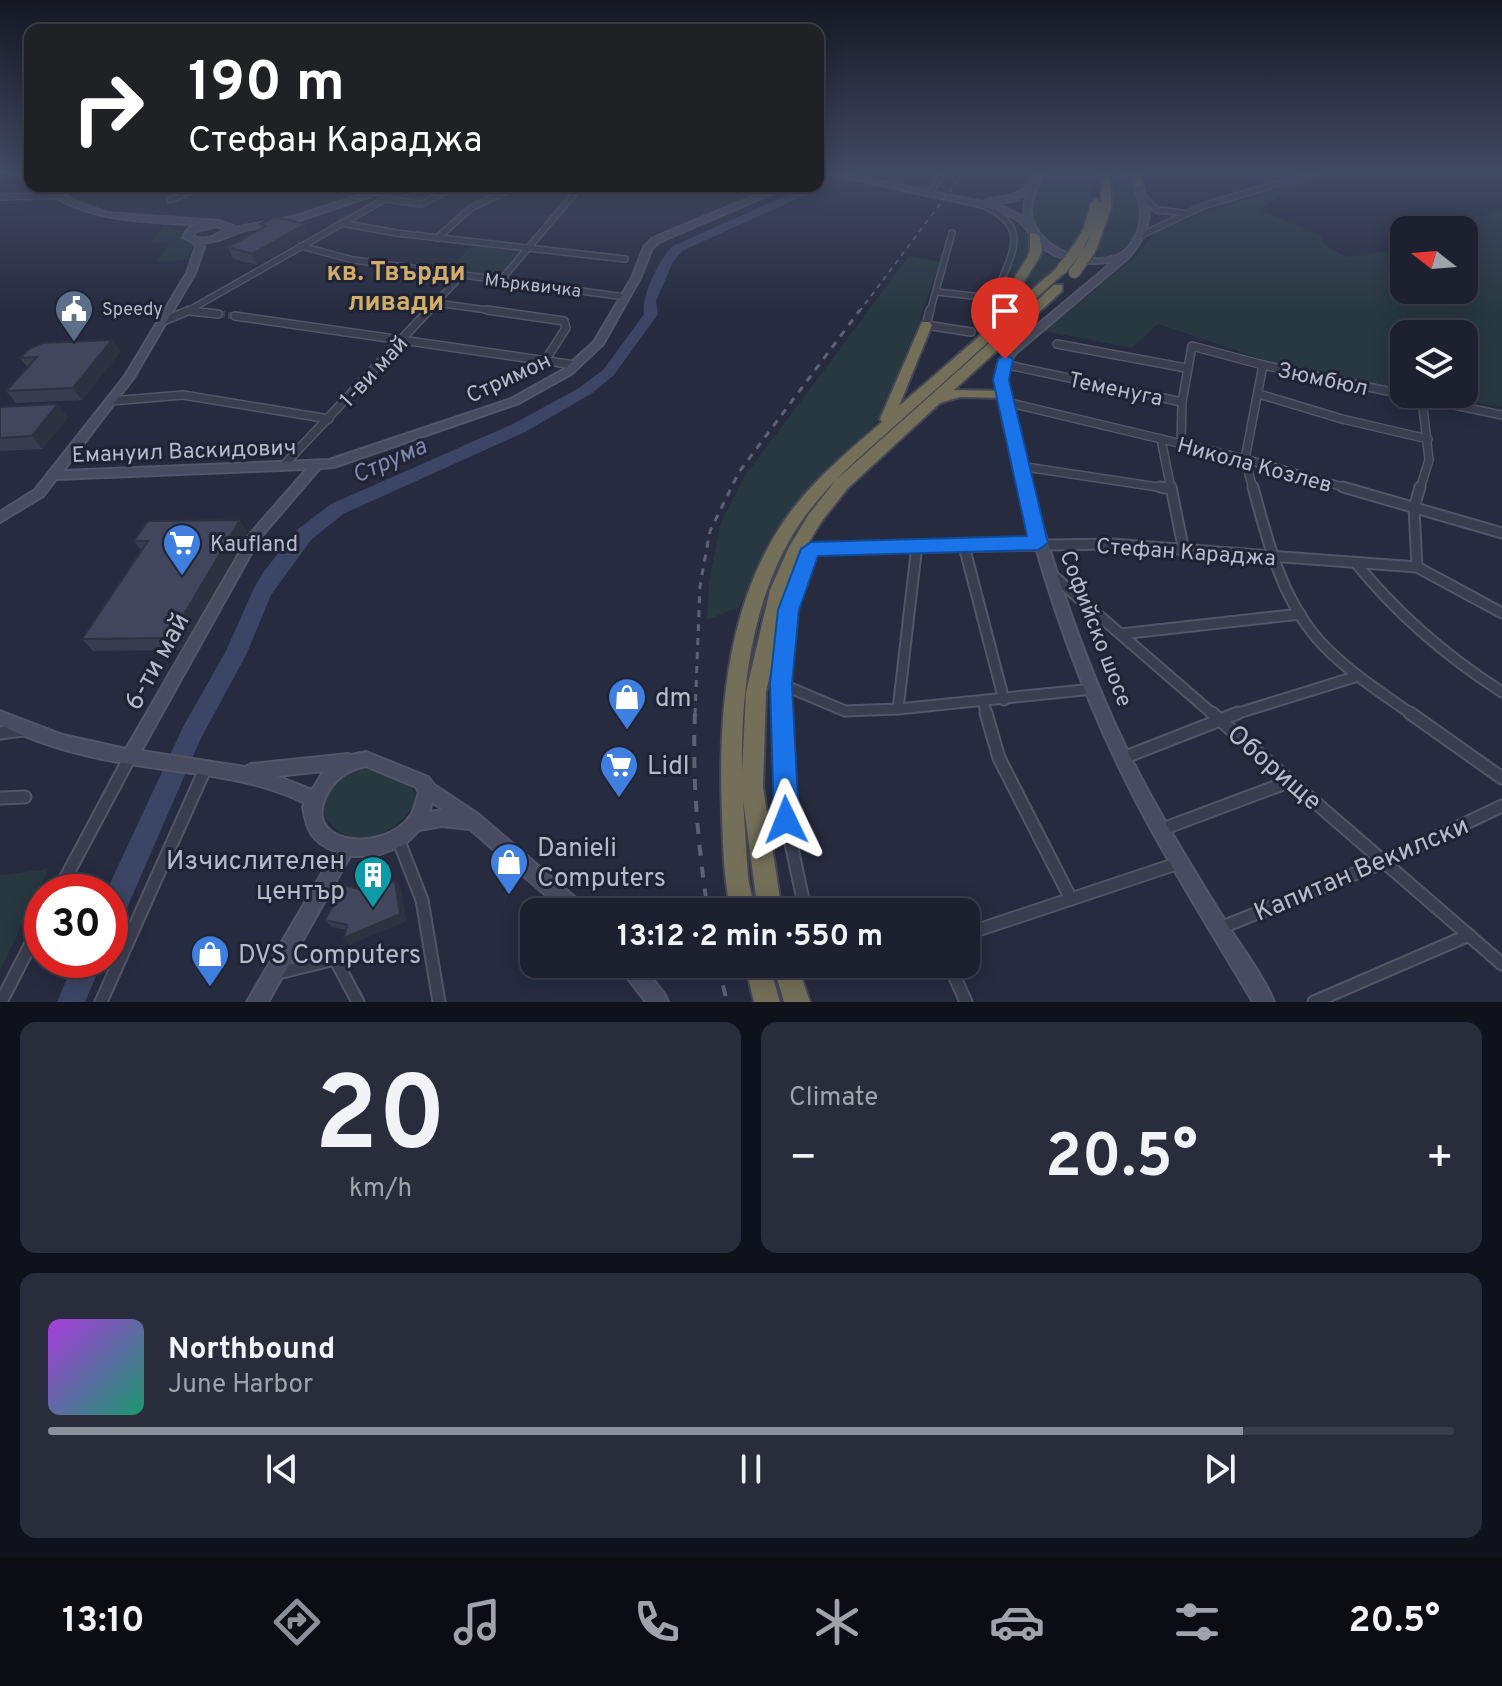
<!DOCTYPE html>
<meta charset="utf-8">
<style>
body{margin:0;font-family:Overpass,sans-serif;background:#292d3b;color:#f1f3f6;height:100vh;display:flex;flex-direction:column;font-size:30px;white-space:nowrap}
*{box-sizing:border-box;margin:0}
p{font-size:26px;color:#a0a3aa}
.icon{flex:none;width:44px;height:44px;fill:none;stroke:currentColor;stroke-width:2;stroke-linecap:round;stroke-linejoin:round}
.map{position:relative;height:1002px;overflow:hidden}
.panel{display:flex;flex-direction:column;gap:20px;padding:20px;background:#0f121a;flex:1}
.panel>*{flex:none}
.guide{position:absolute;left:24px;top:24px;width:800px;height:168px;border-radius:16px;box-shadow:0 4px 20px #0003,0 0 0 2px #3a3e4b;background:#202124;color:#fff;overflow:hidden}
.needle{width:52px;rotate:287deg}
.tools{position:absolute;left:1390px;top:216px;display:grid;gap:16px}
.tools a{display:grid;place-items:center;width:88px;height:88px;border-radius:16px;background:#1c202f;box-shadow:0 4px 20px #0003,0 0 0 2px #3a3e4b;font-size:40px}
.speed{position:absolute;left:24px;top:874px;display:flex;gap:16px;font-size:40px;font-weight:700;text-align:center}
.speed>*{display:grid;place-content:center;width:104px;height:104px;border-radius:50%;background:#1c202f;box-shadow:0 4px 20px #0003,0 0 0 2px #3a3e4b;line-height:1}
.speed .limit{border:12px solid #d22;background:#fff;color:#111}
.pin{position:absolute;display:grid;place-items:center;width:68px;height:68px;color:#fff;margin:-82px -34px;border-radius:50% 50% 50% 0;rotate:-45deg;box-shadow:0 0 8px #0007}
.pin .icon{rotate:45deg}
.me{position:absolute;width:88px;margin:-44px;rotate:358deg;stroke-linejoin:round;filter:drop-shadow(0 0 6px #0008)}
.turn{display:flex;align-items:center;gap:28px;height:168px;padding:0 32px;font-size:36px}
.turn .icon{width:104px;height:104px;stroke-width:2.5}
.turn b{display:block;font-size:56px;line-height:68px}
.big{font-size:60px;font-weight:700;line-height:1.1}
.panel .widget{flex:1;display:flex;flex-direction:column;justify-content:center;gap:12px;min-width:0;padding:0 28px;border-radius:16px;background:#292d3b}
.panel .dial{align-items:center;gap:0}
.dial b{font-size:104px;line-height:1}
.song{display:flex;align-items:center;gap:24px}
.cover{width:96px;height:96px;border-radius:12px;background:linear-gradient(135deg,hsl(280 70% 55%),hsl(160 70% 35%))}
.played{height:8px;border-radius:4px;background:linear-gradient(90deg,#8c9099 85%,#3a3e4b 85%)}
.keys{display:flex;justify-content:space-around;direction:ltr}
.heat{display:flex;justify-content:space-between;align-items:center;font-size:44px;direction:ltr}
.panel .tiles{flex:1;display:grid;gap:20px;grid-template-columns:1fr 1fr}
.widget:last-child{grid-column:span 2}
.trip{position:absolute;left:520px;top:898px;width:460px;height:80px;border-radius:16px;background:#1c202f;box-shadow:0 4px 20px #0003,0 0 0 2px #3a3e4b;font-weight:700;line-height:80px;text-align:center}
.tabs{display:flex;height:128px;justify-content:space-around;align-items:center;background:#0b0d13;color:#a0a3aa}
.tabs .icon{width:56px;height:56px}
.tabs .selected{color:#8c9099}
.tabs b{font-size:36px;color:#f1f3f6}
.map>svg:first-child{display:block}
</style>
<div class="map">
<svg width="1502" height="1002" viewBox="0 0 1502 1002">
<rect width="100%" height="100%" fill="#262b3f"/>
<g fill="#283840">
<path d="M1048,172H1092C1093,202 1085,230 1068,254C1029,235 1020,208 1048,172Z"/>
<path d="M1111,172H1123C1157,207 1142,257 1092,258L1109,219Z"/>
<path d="M1317,176L1284,192L1259,210L1321,235L1323,243L1345,257L1404,249V290H1464V233L1479,229L1464,221L1502,210V407L1479,403L1464,404L1417,394H1464V334H1404V391L1264,360L1158,324L1132,348L1044,331L1139,254L1157,229Z"/>
<path d="M1016,218C1052,243 1005,293 989,318C990,286 1027,257 1011,220Z"/>
<path d="M164,225L184,232L182,237L195,244L187,260L157,261L170,242H152Z"/>
<path d="M475,243L524,249L498,279L446,272Z"/>
<path d="M1041,251L1063,260L994,325L1025,281Z"/>
<path d="M909,256L940,262L890,403L883,416L815,483L775,534L739,607L707,620L709,582L721,522L745,476Z"/>
<path d="M358,766C377,767 411,779 417,798C402,835 346,857 323,813C320,789 340,776 358,766Z"/>
<path d="M48,869L0,971V875Z"/>
</g>
<g fill="none" stroke-linecap="round" stroke-linejoin="round">
<g fill="#3d4566" fill-rule="evenodd">
<path d="M818,183L823,186L821,188L682,251L673,262L656,301L658,314L614,375L591,394L525,432L343,514L311,540L271,595L246,655L200,740L120,924L110,927V892H106L183,727L226,651L254,588L264,571L297,530L331,504L513,424L579,388L604,369L644,314C641,296 659,259 673,246L807,186H818Z"/>
<path d="M75,960H103L85,1002H57Z"/>
</g>
<path stroke="#3c4054" stroke-width="7" stroke-dasharray="7 3" stroke-linecap="butt" d="M218,314L235,316"/>
<defs>
<g id="street-far3">
<path d="M929,193L945,172"/>
<path d="M0,197L59,196"/>
<path d="M1144,198L1157,210L1183,213"/>
<path d="M170,200L196,189L256,186"/>
<path d="M342,223L396,233L625,259"/>
<path d="M1142,235L1203,206L1316,172"/>
<path d="M437,238L471,208L517,186"/>
<path d="M301,246L353,260L625,297"/>
<path d="M500,281L581,186"/>
<path d="M937,292L991,298L996,294C1011,253 1033,228 983,205"/>
<path d="M436,303L502,312"/>
<path d="M190,311L202,312"/>
<path d="M186,312L385,199L422,204L455,186"/>
<path d="M427,312L461,276"/>
<path d="M930,312L952,233"/>
</g>
<g id="street-far2">
<path d="M487,310L564,321L566,328L546,359"/>
<path d="M930,310L926,325L971,332"/>
<path d="M190,311L218,314"/>
<path d="M235,316L575,365"/>
<path d="M163,321L190,310"/>
<path d="M1057,344L1186,368"/>
<path d="M1003,364L1182,402"/>
<path d="M1259,394L1342,419L1428,439"/>
<path d="M111,401L183,395L329,419"/>
<path d="M1006,402L1245,459L1350,489"/>
<path d="M1161,439L1171,489"/>
<path d="M1181,443L1182,402L1192,346L1263,365L1502,415"/>
<path d="M284,465L429,310"/>
<path d="M1019,466L1171,489"/>
<path d="M1253,489L1245,459L1263,365"/>
<path d="M1420,489L1429,460L1422,399"/>
</g>
<g id="street-far1">
<path d="M1160,487L1171,489"/>
<path d="M1171,487L1184,551"/>
<path d="M1253,487C1268,543 1283,605 1326,648C1352,674 1383,694 1413,715"/>
<path d="M1343,487L1502,533"/>
<path d="M964,546L1004,700"/>
<path d="M1356,563C1398,615 1446,656 1502,692"/>
<path d="M1417,567L1414,508L1420,487"/>
<path d="M1051,574L1214,715"/>
<path d="M1121,634L1300,614"/>
<path d="M781,684L845,711L898,709L1093,689"/>
<path d="M983,701L987,715"/>
<path d="M898,709L917,545"/>
<path d="M782,715L781,684L789,610L811,549L1112,544L1417,567L1502,613"/>
<path d="M1232,715L1358,676"/>
</g>
<g id="street">
<path d="M782,713L786,820L805,909L840,912"/>
<path d="M986,713L999,758L1071,899"/>
<path d="M1212,713L1502,964"/>
<path d="M1410,713L1502,778"/>
<path d="M0,733L23,730"/>
<path d="M1123,758L1238,713"/>
<path d="M0,798L25,797"/>
<path d="M1160,830L1291,781"/>
<path d="M398,839L422,900L439,1002"/>
<path d="M58,892L130,757"/>
<path d="M1220,928L1384,862L1502,806"/>
<path d="M966,934L1179,863"/>
<path d="M949,964L966,1002"/>
<path d="M278,973L335,959L358,1002"/>
<path d="M1,1002L42,922"/>
<path d="M101,1002L206,767"/>
<path d="M1314,1002L1469,935"/>
</g>
<g id="secondary">
<path d="M8,172H19L30,176V181Z"/>
<path d="M820,172H835L986,203V200C1010,196 1025,196 1037,172H1044C1038,185 1030,198 1031,213C1034,249 1091,269 1120,254C1125,252 1130,246 1133,241C1148,217 1140,193 1125,172H1132C1156,204 1153,228 1128,258L1016,353L1008,364L1006,380C1037,521 1078,660 1146,787C1172,836 1201,882 1230,929C1245,952 1263,976 1274,1002H1253C1213,934 1170,867 1134,797C1079,690 1040,576 1013,459C1008,439 991,382 998,364C1000,359 1005,353 1009,349L1114,261C1090,266 1059,262 1040,245C1032,237 1027,228 1019,221C1013,216 1003,213 996,210ZM1026,193L1024,217L1001,206L990,204L1015,201Z"/>
<path d="M39,186H48L79,203L107,213L218,221L233,226L234,228L293,217L389,186H401L297,221L245,230L219,240L202,243L204,247L195,273L134,377L63,471L329,460L511,399L563,370L594,342L632,278L644,247L653,238L779,186H789L659,242L652,248L640,278L603,344L571,374L519,403L334,467L320,468L259,539L141,751L245,767L251,764L348,754L351,755L366,752L428,777L434,785L479,815L585,906L588,912H565L470,829L442,826L419,830L405,844L399,847L375,856H350L268,1002H247L335,851C311,842 307,830 303,807L305,803C250,776 190,774 130,764C85,757 41,745 0,725V711L63,735L126,749L251,533L307,469L56,479L43,496L0,522V512L35,490L125,376L187,273L196,247L193,242L183,237L190,227L202,225C143,220 88,224 39,186ZM217,226L225,229C215,238 204,241 192,236L196,231ZM366,766L416,787L419,792C417,799 415,809 411,815C383,856 294,844 330,789C338,776 351,769 366,766ZM324,771L312,790L277,776ZM432,802L443,810L429,812Z"/>
<path d="M620,964H641L665,995L668,1002H646L622,971Z"/>
</g>
<g id="highway">
<path d="M1101,172H1111V209L1096,250L1090,253L1084,250L1090,235L1083,249L1073,247L1084,227L1091,202L1096,199L1101,202Z"/>
<path d="M1129,172H1139L1143,187H1135Z"/>
<path d="M1030,233L1039,235L1042,250L1039,258L1002,316L1058,267H1066V271C1013,319 961,367 908,414C865,453 816,491 788,543C750,612 741,695 742,773L746,692L770,590L789,547L809,514L836,480L1054,285H1062V291L954,390L1004,391L1009,392L1011,395L1009,398L960,397L940,403L848,488L821,522L803,552L788,590L766,692L763,787L782,912H758L743,799L748,878L755,912H731C724,880 723,848 722,815C718,718 726,611 780,527C807,485 845,454 882,422L880,419L922,322H930L932,325L899,406L982,334L980,331L1027,258L1030,250Z"/>
<path d="M745,964H769L780,1002H754Z"/>
<path d="M773,964H797L810,1002H784Z"/>
</g>
</defs>
<use href="#street-far3" stroke="#525666" stroke-width="8"/>
<use href="#street-far2" stroke="#525666" stroke-width="10"/>
<use href="#street-far1" stroke="#525666" stroke-width="13"/>
<use href="#street" stroke="#525666" stroke-width="15"/>
<use href="#secondary" stroke="#525666" stroke-width="4"/>
<use href="#highway" stroke="#424656" stroke-width="4"/>
<use href="#street-far3" stroke="#3a3e4f" stroke-width="5"/>
<use href="#street-far2" stroke="#3a3e4f" stroke-width="7"/>
<use href="#street-far1" stroke="#3a3e4f" stroke-width="9"/>
<use href="#street" stroke="#3a3e4f" stroke-width="11"/>
<use href="#secondary" fill="#484c61" fill-rule="evenodd"/>
<use href="#highway" fill="#746f58" fill-rule="evenodd"/>
<path stroke="#5c6175" stroke-width="2" stroke-dasharray="5 5" stroke-linecap="butt" d="M859,312L964,172"/>
<path stroke="#5c6175" stroke-width="3" stroke-dasharray="7 7" stroke-linecap="butt" d="M695,715L700,586L710,531L739,472L860,310"/>
<g stroke="#5c6175" stroke-width="4" stroke-dasharray="11 11" stroke-linecap="butt">
<path d="M695,713C692,780 698,846 708,912"/>
<path d="M718,964L727,1002"/>
</g>
<defs>
<g id="highway-bridge">
<path d="M1062,269L1079,247"/>
<path d="M1074,273L1090,250"/>
</g>
</defs>
<use href="#highway-bridge" stroke="#424656" stroke-width="14" stroke-linecap="butt"/>
<use href="#highway-bridge" stroke="#746f58" stroke-width="11"/>
</g>
<g fill="#383c4f">
<path d="M260,224L310,235L257,265L233,259L228,247L262,228Z"/>
<path d="M112,340L120,352L82,400L16,403L6,391L27,367L20,358Z"/>
<path d="M58,404L68,417L42,449L0,451V407Z"/>
<path d="M248,533L180,650L93,651L82,639L141,550L134,541Z"/>
<path d="M395,881L401,889L406,921L351,944L344,938L346,930L332,927L325,920Z"/>
</g>
<g fill="#2e3140">
<path d="M305,224L310,235L257,265L252,254Z"/>
<path d="M112,340L120,352L82,400L73,388Z"/>
<path d="M58,404L68,417L42,449L32,436Z"/>
<path d="M240,520L248,533L180,650L170,638Z"/>
<path d="M395,881L401,889L406,921L351,944L344,938Z"/>
</g>
<g fill="#41465c" stroke="#2e3140" stroke-width="2">
<path d="M274,217L305,224L252,254L228,247L266,226L260,224Z"/>
<path d="M112,340L73,388L6,391L37,357L20,358L29,349L42,343Z"/>
<path d="M58,404L32,436L0,438V407Z"/>
<path d="M240,520L170,638L82,639L148,541H134L148,521Z"/>
<path d="M395,881L400,914L344,938L347,925L325,920L344,885L365,891Z"/>
</g>
<linearGradient id="sky" x2="0" y2="1"><stop stop-color="#151823"/><stop offset="0.55" stop-color="#414a63"/><stop offset="1" stop-color="#414a63" stop-opacity="0"/></linearGradient>
<rect width="1502" height="313" fill="url(#sky)"/>
<path fill="#1a73e8" stroke="#114b97" stroke-width="2" d="M1005,355L1013,359L1009,380L1048,543L1038,550L818,556L799,610L792,684L799,820L795,829L786,832L777,829L774,820L770,684L778,610L801,549L811,542L1027,536L993,380L998,359Z"/>
<defs>
<symbol id="civic-pin" viewBox="-11 -11 22 30"><path d="M0 17L-7.5 6A9.5 9.5 0 1 1 7.5 6Z" fill="#5c6f8a" stroke="#1f2334"/><path d="M-.6-6.5H3V-4.5H.6V-3L4-1V1h2V6H-6V1h2V-1L-.6-3ZM-1.2 2.5V6h2.4V2.5Z" fill="#fff"/></symbol>
<symbol id="supermarket-pin" viewBox="-11 -11 22 30"><path d="M0 17L-7.5 6A9.5 9.5 0 1 1 7.5 6Z" fill="#3f7fe0" stroke="#1f2334"/><path d="M-6-5.5h2.5l.6 2H6L4.5 2H-2.5L-4.4-4H-6ZM-1.5 3.2a1.3 1.3 0 1 0 .1 0ZM3 3.2a1.3 1.3 0 1 0 .1 0Z" fill="#fff"/></symbol>
<symbol id="shop-pin" viewBox="-11 -11 22 30"><path d="M0 17L-7.5 6A9.5 9.5 0 1 1 7.5 6Z" fill="#3f7fe0" stroke="#1f2334"/><path d="M-5-2.5h2.3a2.7 3.5 0 0 1 5.4 0H5L5.5 6h-11ZM-1.5-2.5h3a1.5 2.3 0 0 0-3 0Z" fill="#fff"/></symbol>
<symbol id="building-pin" viewBox="-11 -11 22 30"><path d="M0 17L-7.5 6A9.5 9.5 0 1 1 7.5 6Z" fill="#0f9aa8" stroke="#1f2334"/><path d="M-4-6H4V6H1V3H-1V6H-4ZM-2.5-4.3h1.7v1.8h-1.7ZM.8-4.3h1.7v1.8H.8ZM-2.5-1h1.7V.8h-1.7ZM.8-1h1.7V.8H.8Z" fill="#fff"/></symbol>
</defs>
<g fill-rule="evenodd">
<use href="#civic-pin" x="52" y="287" width="44" height="60"/>
<use href="#supermarket-pin" x="160" y="521" width="44" height="60"/>
<use href="#shop-pin" x="605" y="675" width="44" height="60"/>
<use href="#supermarket-pin" x="597" y="743" width="44" height="60"/>
<use href="#shop-pin" x="487" y="840" width="44" height="60"/>
<use href="#building-pin" x="351" y="853" width="44" height="60"/>
<use href="#shop-pin" x="188" y="932" width="44" height="60"/>
</g>
<g text-anchor="middle" stroke-width="6" stroke-linejoin="round" paint-order="stroke">
<g font-size="18" fill="#b7bac9" stroke="#1f2334">
<text transform="translate(533 285) rotate(7)" y="6">Мърквичка</text>
</g>
<g font-size="18" fill="#b7bac9" stroke="#1f2334" text-anchor="start">
<text x="102" y="315">Speedy</text>
</g>
<g font-size="22" fill="#b7bac9" stroke="#1f2334">
<text transform="translate(373 371) rotate(-47)" y="8">1-ви май</text>
<text transform="translate(508 377) rotate(-25)" y="8">Стримон</text>
<text transform="translate(1323 378) rotate(12)" y="8">Зюмбюл</text>
<text transform="translate(1116 388) rotate(12)" y="8">Теменуга</text>
<text transform="translate(184 450) rotate(-2)" y="8">Емануил Васкидович</text>
<text transform="translate(1255 464) rotate(15)" y="8">Никола Козлев</text>
<text transform="translate(1186 551) rotate(4)" y="8">Стефан Караджа</text>
<text transform="translate(1097 628) rotate(69)" y="8">Софийско шосе</text>
</g>
<g font-size="22" fill="#b7bac9" stroke="#1f2334" text-anchor="start">
<text x="210" y="551">Kaufland</text>
</g>
<g font-size="24" font-style="italic" fill="#7f89af" stroke="#1f2334">
<text transform="translate(389 460) rotate(-24)" y="8">Струма</text>
</g>
<g font-size="26" font-weight="bold" fill="#d1ad6a" stroke="#1f2334">
<text x="396" y="280">кв. Твърди<tspan x="396" dy="30">ливади</tspan></text>
</g>
<g font-size="26" fill="#b7bac9" stroke="#1f2334">
<text transform="translate(156 661) rotate(-61)" y="9">6-ти май</text>
<text transform="translate(1275 767) rotate(41)" y="9">Оборище</text>
<text transform="translate(1361 868) rotate(-23)" y="9">Капитан Векилски</text>
</g>
<g font-size="26" fill="#b7bac9" stroke="#1f2334" text-anchor="start">
<text x="655" y="706">dm</text>
<text x="647" y="774">Lidl</text>
<text x="537" y="856">Danieli<tspan x="537" dy="30">Computers</tspan></text>
<text x="345" y="869" text-anchor="end">Изчислителен<tspan x="345" dy="30">център</tspan></text>
<text x="238" y="963">DVS Computers</text>
</g>
</g>
</svg>
<div class="tools">
<a><svg class="needle" viewBox="-14 -14 28 28"><path d="M0-13l5 13h-10z" fill="#e53935"/><path d="M0 13l5-13h-10z" fill="#a0a3aa"/></svg></a>
<a><svg class="icon" aria-label="layers" viewBox="0 0 24 24"><path d="M12 4l9 5-9 5-9-5zM3 14l9 5 9-5"/></svg></a>
</div>
<div class="speed"><div class="limit">30</div></div>
<div class="pin" style="left:1005px;top:359px;background:#d93025"><svg class="icon" aria-label="arrive" viewBox="0 0 24 24"><path d="M6 21V4h12l-3 4 3 4H6"/></svg></div>
<svg class="me" style="left:786px;top:820px" viewBox="-20 -20 40 40"><path d="M0-17L14 15 0 8-14 15z" fill="#1a73e8" stroke="#fff" stroke-width="4"/></svg>
<div class="trip">13:12 · 2 min · 550 m</div>
<div class="guide">
<div class="turn"><svg class="icon" aria-label="right" viewBox="0 0 24 24"><path d="M7 20v-9h11M14 6l5 5-5 5"/></svg><div><b>190 m</b>Стефан Караджа</div></div>
</div>
</div>
<section class="panel">
<div class="tiles">
<div class="widget dial"><b>20</b><p>km/h</p></div>
<div class="widget"><p>Climate</p>
<div class="heat"><a>−</a><b class="big">20.5°</b><a>+</a></div>
</div>
<div class="widget">
<div class="song"><i class="cover"></i><div><b>Northbound</b><p>June Harbor</p></div></div>
<div class="played"></div>
<div class="keys"><svg class="icon" aria-label="previous" viewBox="0 0 24 24"><path d="M18 5L8 12l10 7zM5 5v14"/></svg><svg class="icon" aria-label="pause" viewBox="0 0 24 24"><path d="M8 5v14M16 5v14"/></svg><svg class="icon" aria-label="next" viewBox="0 0 24 24"><path d="M6 5l10 7-10 7zM19 5v14"/></svg></div>
</div>
</div>
</section>
<nav class="tabs">
<b>13:10</b>
<svg class="icon selected" aria-label="directions" viewBox="0 0 24 24"><path d="M12 3l9 9-9 9-9-9zM9 14v-3h6M13 9l2 2-2 2"/></svg>
<svg class="icon" aria-label="music" viewBox="0 0 24 24"><path d="M9 18V5l10-2v13"/><circle cx="6" cy="18" r="3"/><circle cx="16" cy="16" r="3"/></svg>
<svg class="icon" aria-label="phone" viewBox="0 0 24 24"><path d="M5 4h4l2 5-3 2q2 4 5 5l2-3 5 2v4C11 20 4 13 5 4z"/></svg>
<svg class="icon" aria-label="climate" viewBox="0 0 24 24"><path d="M12 3v18M4 7l16 10M4 17L20 7"/></svg>
<svg class="icon" aria-label="car" viewBox="0 0 24 24"><path d="M5 17H2v-5l4-1 3-4h7l3 4 3 1v5h-3M9 17h6M6 11h13"/><circle cx="7" cy="17" r="2"/><circle cx="17" cy="17" r="2"/></svg>
<svg class="icon" aria-label="filters" viewBox="0 0 24 24"><path d="M4 7h16M4 17h16"/><circle cx="9" cy="7" r="2"/><circle cx="15" cy="17" r="2"/></svg>
<b>20.5°</b>
</nav>
